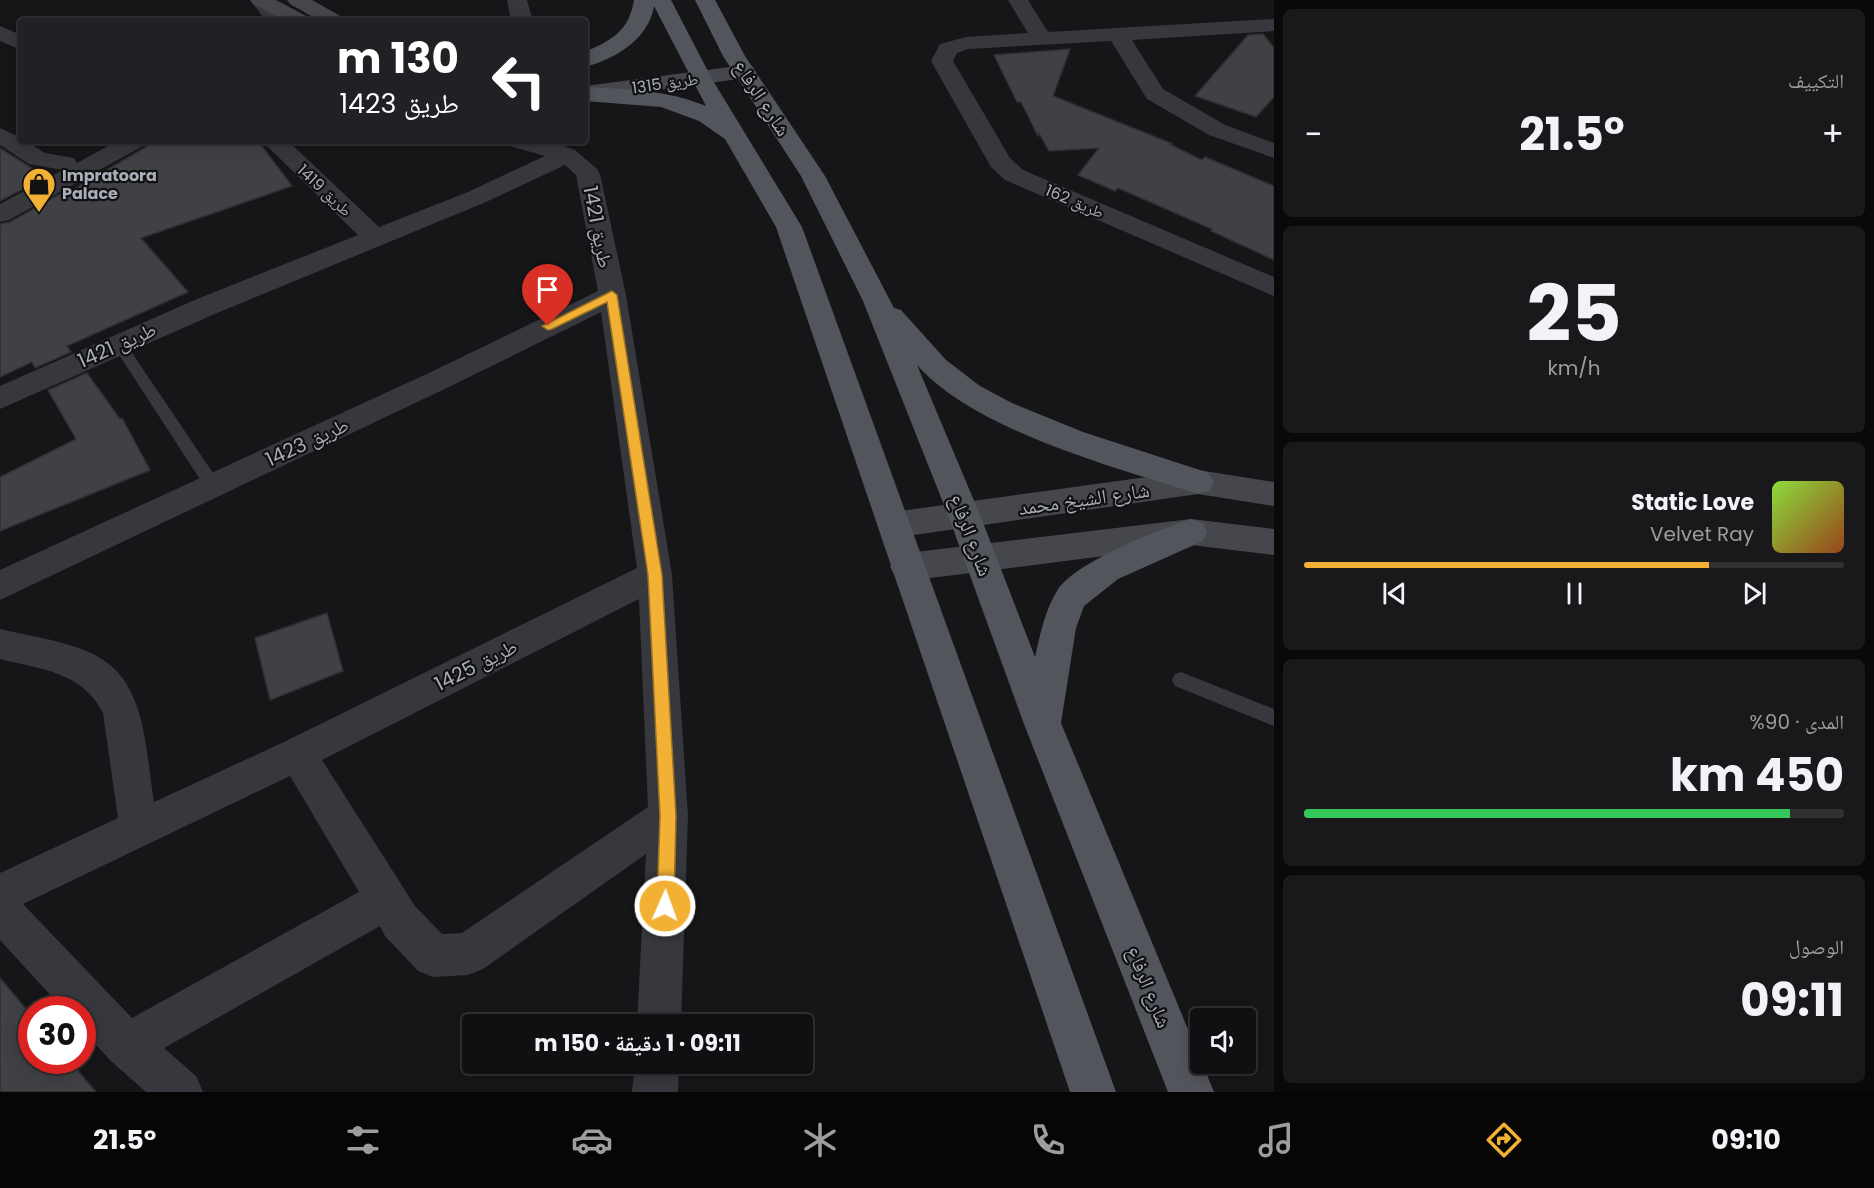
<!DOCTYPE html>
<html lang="ar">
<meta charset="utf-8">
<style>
body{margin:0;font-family:Poppins,"Noto Naskh Arabic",sans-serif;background:#19191b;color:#f1f3f6;direction:rtl;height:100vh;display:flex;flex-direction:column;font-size:22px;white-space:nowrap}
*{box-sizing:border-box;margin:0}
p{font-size:20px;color:#9c9d9f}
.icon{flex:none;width:33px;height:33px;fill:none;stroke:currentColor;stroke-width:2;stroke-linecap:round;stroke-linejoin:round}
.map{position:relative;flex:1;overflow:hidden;direction:ltr}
.sheet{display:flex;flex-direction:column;gap:9px;padding:9px;background:#09090a;width:600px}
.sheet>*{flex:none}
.top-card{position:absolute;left:18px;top:18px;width:570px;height:126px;border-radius:6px;box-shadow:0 3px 15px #0003,0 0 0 2px #303032;direction:rtl;background:#202124;color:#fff;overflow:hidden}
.fabs{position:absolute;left:1190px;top:1008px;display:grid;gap:12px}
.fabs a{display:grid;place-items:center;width:66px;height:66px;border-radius:6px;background:#101012;box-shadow:0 3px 15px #0003,0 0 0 2px #303032;font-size:30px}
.speed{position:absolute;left:18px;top:996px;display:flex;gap:12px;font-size:30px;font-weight:700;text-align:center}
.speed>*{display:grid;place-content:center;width:78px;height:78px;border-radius:50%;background:#101012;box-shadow:0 3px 15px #0003,0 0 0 2px #303032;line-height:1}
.speed .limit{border:9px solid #d22;background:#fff;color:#111}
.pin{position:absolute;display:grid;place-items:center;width:51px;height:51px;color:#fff;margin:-62px -26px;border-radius:50% 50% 50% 0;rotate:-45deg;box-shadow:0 0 6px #0007}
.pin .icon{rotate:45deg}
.me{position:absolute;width:66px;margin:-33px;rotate:2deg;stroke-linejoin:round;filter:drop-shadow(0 0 4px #0008)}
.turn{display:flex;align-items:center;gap:21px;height:126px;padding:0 30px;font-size:27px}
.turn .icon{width:78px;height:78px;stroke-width:2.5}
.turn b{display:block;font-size:42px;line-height:51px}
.big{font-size:45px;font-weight:700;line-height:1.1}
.sheet .tile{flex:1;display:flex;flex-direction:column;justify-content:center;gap:9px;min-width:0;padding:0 21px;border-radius:9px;background:#19191b}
.sheet .dial{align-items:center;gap:0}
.dial b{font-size:78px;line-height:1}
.song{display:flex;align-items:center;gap:18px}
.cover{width:72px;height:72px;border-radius:9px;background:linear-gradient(135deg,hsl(90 70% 55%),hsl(20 70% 35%))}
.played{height:6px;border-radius:3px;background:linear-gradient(90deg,#f2b134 75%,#303032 75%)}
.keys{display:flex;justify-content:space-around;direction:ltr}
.heat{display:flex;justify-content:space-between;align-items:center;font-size:33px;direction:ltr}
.charge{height:9px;border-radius:4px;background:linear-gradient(90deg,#34c759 90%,#303032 0)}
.trip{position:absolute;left:462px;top:1014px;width:351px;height:60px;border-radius:6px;background:#101012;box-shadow:0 3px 15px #0003,0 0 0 2px #303032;font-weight:700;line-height:60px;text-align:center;direction:rtl}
.dock{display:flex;height:96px;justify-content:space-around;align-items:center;background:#060607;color:#9c9d9f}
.dock .icon{width:42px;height:42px}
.dock .active{color:#f2b134}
.dock b{font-size:27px;color:#f1f3f6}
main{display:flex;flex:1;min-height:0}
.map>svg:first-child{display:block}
</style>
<main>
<section class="sheet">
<div class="tile"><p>التكييف</p>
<div class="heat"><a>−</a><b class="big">21.5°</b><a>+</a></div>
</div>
<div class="tile dial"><b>25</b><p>km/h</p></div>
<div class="tile">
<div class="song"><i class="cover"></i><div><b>Static Love</b><p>Velvet Ray</p></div></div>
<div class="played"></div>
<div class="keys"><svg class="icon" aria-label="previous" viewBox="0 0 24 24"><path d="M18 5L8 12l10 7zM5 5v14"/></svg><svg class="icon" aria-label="pause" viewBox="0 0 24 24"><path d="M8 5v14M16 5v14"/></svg><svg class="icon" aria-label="next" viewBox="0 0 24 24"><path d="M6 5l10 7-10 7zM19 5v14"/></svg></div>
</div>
<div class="tile"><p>المدى · 90%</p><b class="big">450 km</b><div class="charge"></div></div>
<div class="tile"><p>الوصول</p><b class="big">09:11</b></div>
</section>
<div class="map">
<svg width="1274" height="1092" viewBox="0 0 1274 1092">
<rect width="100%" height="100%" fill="#161618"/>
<g fill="#404145" stroke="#303034" stroke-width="1.5">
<path d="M1263,34L1274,48V97L1256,117L1195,96L1248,35Z"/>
<path d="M1070,49L1053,96L1173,144H1169L1202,160L1205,157L1274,186V260L1211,231L1212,229L1118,188L1115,191L1078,175L1099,148L1049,151L1039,133L1038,136L1021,102H1017L994,55Z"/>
<path d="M156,141H258L292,186L141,238L188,292L67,346L71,352L35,368L32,362L0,377V224L10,222L67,190L69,192Z"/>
<path d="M0,148L28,166L46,177L0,201Z"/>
<path d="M87,373L120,419L122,418L150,470L0,531V477L76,439L48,390Z"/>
<path d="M327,613L343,671L270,700L255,638Z"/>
<path d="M0,978L32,1016V1060H69L96,1092H0Z"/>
</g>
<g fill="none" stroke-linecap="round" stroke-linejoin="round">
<g fill="#37383d" fill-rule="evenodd">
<path d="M119,339L124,341L219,482L221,486L219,490H207L112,344Z"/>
<path d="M1181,672L1274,709V726L1175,686L1172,680L1175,674Z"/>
</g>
<g fill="#37383d" fill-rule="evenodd">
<path d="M250,0H272L288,21H266Z"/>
<path d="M507,0H527L533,21H511Z"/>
<path d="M1008,0H1028L1048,32L1274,19V31L1132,40L1163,89L1225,125L1274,143V158L1209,135L1147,99L1111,41L968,49L957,53L953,61L1010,158L1023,170L1274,277V296L1005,180L991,167L931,61L940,44L966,37L1028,33Z"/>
<path d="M0,26L21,35V50L0,41Z"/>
<path d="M0,128L21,138V141H26L45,153L74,158L77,163L117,141H147L143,146L9,220L0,222V204L63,170L29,164L0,145Z"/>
<path d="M262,141H288L379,227L468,192L545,156L510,146L506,141H547L556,143L575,150L597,169L600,174L626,295L672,575L688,816L681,1024H637L646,854L483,969L468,975L433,977L418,971L385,936L380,926L164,1048L196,1076L203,1092H146L111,1061L82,1030V1010H64L0,940V873L118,818L103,713C83,672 40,669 0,659V629C33,637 72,641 102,659C147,687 146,755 154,802L284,742L637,568L601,312L451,386L0,600V570L431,372L598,291L576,175L565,165L486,202L217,313L0,409V386L197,299L358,235ZM639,599L648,807L462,933L442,934L415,906L322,760ZM290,776L359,892L132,1018L23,904Z"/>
<path d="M635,1064H679L678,1092H632Z"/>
</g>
<g fill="#45474d" fill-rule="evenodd">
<path d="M250,0H276L308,17L312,21H285L253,4Z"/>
<path d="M287,0H312L342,17L346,21H320L290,4Z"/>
<path d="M745,65L753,67L756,72L753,77L585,100V86Z"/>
<path d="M1198,470L1274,482V506L1198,494L893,538L882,534L877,525L882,516L893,512Z"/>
<path d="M1191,519L1274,529V555L1191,545L907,581L895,577L890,567L895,557L907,553Z"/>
</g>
<g fill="#53555c" fill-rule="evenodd">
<path d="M634,0H671L712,79L802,227L1116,1092H1070L776,227L725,139L699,121L661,107L585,101V87C626,89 668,90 706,106L654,6C649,39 615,59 585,67V52C612,40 629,31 634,0Z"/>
<path d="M695,0H715L745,56L825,176L894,308L901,310L946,360L980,386L1012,403L1083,432L1209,473L1214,482L1209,491L1198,494C1114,467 976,431 917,365L980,515L1035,657C1040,635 1045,610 1057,591C1073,563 1160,529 1191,519L1203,523L1207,532L1203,541L1118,579L1084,606L1076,628L1061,723L1214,1092H1168L1024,724L948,515L863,301L801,176L723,56Z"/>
</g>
</g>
<path fill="#f2b134" stroke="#9d7322" stroke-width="1.5" d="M612,291L617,295L662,575L676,816L674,906L671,912L665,914L659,912L657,906L660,816L648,575L607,302L552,329L548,330L542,326Z"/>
<defs>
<symbol id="shop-pin" viewBox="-11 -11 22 30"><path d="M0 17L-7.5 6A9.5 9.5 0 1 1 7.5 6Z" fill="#f2b134" stroke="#111113"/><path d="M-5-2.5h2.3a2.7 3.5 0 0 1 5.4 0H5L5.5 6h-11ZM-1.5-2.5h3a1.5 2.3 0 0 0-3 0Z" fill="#111"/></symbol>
</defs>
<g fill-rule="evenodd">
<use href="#shop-pin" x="20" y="165" width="38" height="52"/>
</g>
<g text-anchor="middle" stroke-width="4.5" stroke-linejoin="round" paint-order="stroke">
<g font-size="16" fill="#a8adb8" stroke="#111113">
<text transform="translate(665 83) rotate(-8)" y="6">طريق 1315</text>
<text transform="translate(325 190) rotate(43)" y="6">طريق 1419</text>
<text transform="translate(1075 201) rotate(23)" y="6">طريق 162</text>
</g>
<g font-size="16" font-weight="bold" fill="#a8adb8" stroke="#111113" text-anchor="start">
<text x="62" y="181">Impratoora<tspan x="62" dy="18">Palace</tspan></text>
</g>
<g font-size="20" fill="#a8adb8" stroke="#111113">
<text transform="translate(762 98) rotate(57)" y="7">شارع الرفاع</text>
<text transform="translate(598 227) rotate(79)" y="7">طريق 1421</text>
<text transform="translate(117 345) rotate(-24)" y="7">طريق 1421</text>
<text transform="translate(307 442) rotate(-25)" y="7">طريق 1423</text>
<text transform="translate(1084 499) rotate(-8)" y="7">شارع الشيخ محمد</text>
<text transform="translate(971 535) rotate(69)" y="7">شارع الرفاع</text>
<text transform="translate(476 665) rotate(-27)" y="7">طريق 1425</text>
<text transform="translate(1149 987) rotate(68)" y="7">شارع الرفاع</text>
</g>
</g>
</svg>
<div class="fabs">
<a><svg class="icon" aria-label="sound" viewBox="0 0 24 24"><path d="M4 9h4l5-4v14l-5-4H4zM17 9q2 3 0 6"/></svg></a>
</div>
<div class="speed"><div class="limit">30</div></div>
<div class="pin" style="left:548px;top:326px;background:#d93025"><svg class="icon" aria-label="arrive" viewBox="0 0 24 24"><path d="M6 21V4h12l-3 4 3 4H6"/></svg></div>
<svg class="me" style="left:665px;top:906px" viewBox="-20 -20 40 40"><circle r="17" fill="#f2b134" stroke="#fff" stroke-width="3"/><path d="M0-11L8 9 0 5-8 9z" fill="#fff"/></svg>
<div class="trip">09:11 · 1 دقيقة · 150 m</div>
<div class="top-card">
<div class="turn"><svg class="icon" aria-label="left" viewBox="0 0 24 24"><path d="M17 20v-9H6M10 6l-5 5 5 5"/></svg><div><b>130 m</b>طريق 1423</div></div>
</div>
</div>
</main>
<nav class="dock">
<b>09:10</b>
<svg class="icon active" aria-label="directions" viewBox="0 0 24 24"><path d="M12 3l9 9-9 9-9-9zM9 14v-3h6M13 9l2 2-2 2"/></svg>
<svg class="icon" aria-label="music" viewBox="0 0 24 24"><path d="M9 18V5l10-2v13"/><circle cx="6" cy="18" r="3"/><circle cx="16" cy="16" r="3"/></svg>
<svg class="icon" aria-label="phone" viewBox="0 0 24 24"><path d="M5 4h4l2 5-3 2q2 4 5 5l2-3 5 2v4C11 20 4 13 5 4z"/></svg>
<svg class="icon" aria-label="climate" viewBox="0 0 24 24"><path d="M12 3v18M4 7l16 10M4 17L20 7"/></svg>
<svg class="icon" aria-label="car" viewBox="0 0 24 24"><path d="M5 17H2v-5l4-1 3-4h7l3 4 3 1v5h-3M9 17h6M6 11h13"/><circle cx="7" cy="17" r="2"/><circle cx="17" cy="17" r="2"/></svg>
<svg class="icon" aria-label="filters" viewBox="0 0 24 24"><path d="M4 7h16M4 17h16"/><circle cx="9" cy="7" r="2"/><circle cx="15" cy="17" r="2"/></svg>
<b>21.5°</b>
</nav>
